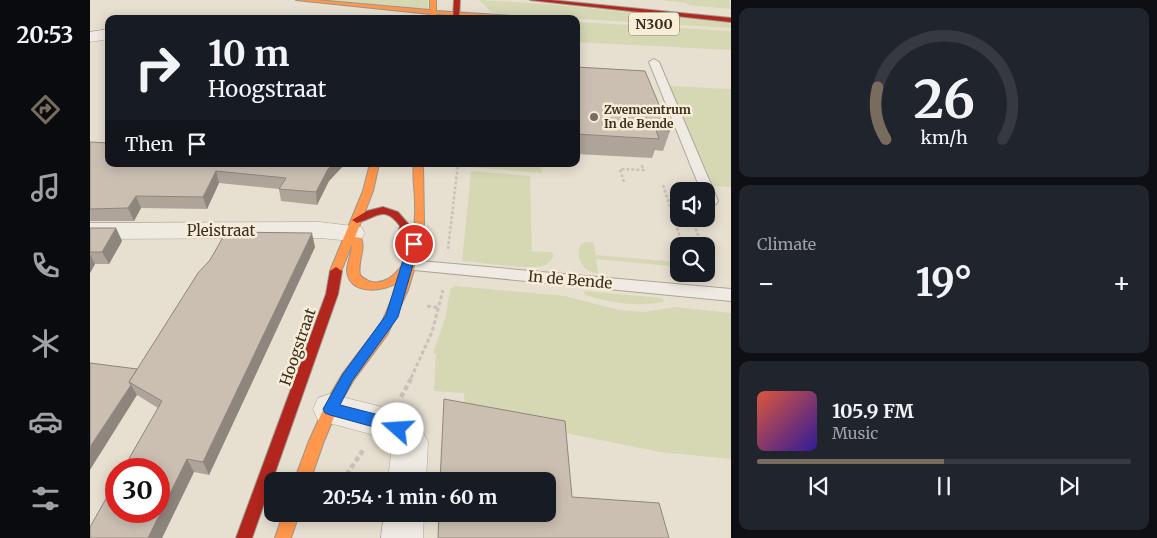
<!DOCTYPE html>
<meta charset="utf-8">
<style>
body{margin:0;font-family:Merriweather,serif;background:#20242c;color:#f1f3f6;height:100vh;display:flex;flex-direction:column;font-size:19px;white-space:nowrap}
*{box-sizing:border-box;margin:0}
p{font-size:16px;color:#9ea1a6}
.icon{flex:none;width:28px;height:28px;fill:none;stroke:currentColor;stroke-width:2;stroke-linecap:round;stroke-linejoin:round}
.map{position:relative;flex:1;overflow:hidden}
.details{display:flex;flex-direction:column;gap:8px;padding:8px;background:#0d0f14;width:426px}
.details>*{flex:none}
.banner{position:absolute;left:15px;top:15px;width:475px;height:152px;border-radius:10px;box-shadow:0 2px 12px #0003;background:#171b24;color:#f1f3f6;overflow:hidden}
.buttons{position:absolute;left:580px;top:182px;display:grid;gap:10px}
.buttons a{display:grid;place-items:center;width:45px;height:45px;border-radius:10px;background:#171b24;box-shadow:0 2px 12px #0003;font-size:25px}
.speed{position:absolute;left:15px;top:458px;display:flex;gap:10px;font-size:25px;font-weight:700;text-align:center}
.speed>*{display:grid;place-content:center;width:65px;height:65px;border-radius:50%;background:#171b24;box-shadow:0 2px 12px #0003;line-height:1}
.speed .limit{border:8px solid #d22;background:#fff;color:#111}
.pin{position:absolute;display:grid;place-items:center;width:42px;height:42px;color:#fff;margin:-21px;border:2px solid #fff;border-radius:50%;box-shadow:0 1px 5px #0007}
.me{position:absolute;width:55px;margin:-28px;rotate:289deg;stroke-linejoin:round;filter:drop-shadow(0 0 4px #0008)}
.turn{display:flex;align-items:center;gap:18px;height:105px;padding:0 20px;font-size:22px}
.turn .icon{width:65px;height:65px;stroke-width:2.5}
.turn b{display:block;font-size:35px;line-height:42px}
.then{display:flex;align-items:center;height:48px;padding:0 20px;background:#0003;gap:10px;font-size:19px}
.big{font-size:38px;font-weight:700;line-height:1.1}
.details .widget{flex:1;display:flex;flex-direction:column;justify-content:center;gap:8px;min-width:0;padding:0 18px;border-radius:10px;background:#20242c}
.details .dial{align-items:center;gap:0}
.dial svg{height:130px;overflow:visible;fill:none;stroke:#363941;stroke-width:7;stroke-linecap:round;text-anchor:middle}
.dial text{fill:#f1f3f6;stroke:none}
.song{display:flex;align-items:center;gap:15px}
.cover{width:60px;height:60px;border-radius:8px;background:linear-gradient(135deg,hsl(10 70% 55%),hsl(250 70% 35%))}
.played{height:5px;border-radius:2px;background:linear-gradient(90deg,#786c5e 50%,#363941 50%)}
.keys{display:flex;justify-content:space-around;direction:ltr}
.heat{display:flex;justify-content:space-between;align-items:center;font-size:28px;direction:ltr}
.trip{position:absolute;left:174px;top:472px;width:292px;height:50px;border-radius:10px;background:#171b24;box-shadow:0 2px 12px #0003;font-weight:700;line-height:50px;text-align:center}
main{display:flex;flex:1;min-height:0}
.tabs{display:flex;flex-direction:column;width:90px;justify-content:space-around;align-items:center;background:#090b0e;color:#9ea1a6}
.tabs .icon{width:35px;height:35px}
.tabs .active{color:#786c5e}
.tabs b{font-size:22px;color:#f1f3f6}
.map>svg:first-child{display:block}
</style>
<main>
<nav class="tabs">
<b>20:53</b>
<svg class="icon active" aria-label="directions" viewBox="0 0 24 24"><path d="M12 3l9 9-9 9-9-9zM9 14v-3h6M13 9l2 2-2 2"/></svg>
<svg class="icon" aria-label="music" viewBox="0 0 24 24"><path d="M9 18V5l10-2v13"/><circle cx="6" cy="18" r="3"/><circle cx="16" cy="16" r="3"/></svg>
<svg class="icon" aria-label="phone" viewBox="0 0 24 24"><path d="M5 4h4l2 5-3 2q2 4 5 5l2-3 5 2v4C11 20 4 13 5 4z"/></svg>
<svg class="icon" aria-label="climate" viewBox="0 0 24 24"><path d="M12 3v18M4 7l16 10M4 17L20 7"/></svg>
<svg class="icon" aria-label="car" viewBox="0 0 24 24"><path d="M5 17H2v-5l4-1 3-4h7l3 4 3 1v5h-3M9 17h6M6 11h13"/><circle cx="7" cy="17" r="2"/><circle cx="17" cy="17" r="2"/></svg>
<svg class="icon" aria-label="filters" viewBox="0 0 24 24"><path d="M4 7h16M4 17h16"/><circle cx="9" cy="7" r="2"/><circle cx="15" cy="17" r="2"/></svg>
</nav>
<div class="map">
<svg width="641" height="538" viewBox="0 0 641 538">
<rect width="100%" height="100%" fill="#e7e0d1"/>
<g fill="#d6d7b3">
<path d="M234,0H338V9Z"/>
<path d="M389,0L457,4L641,23V28L407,14L401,12Z"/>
<path d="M570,0H639L641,9L597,5V3Z"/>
<path d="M486,22L641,31V50L486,42Z"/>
<path d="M580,86L641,89V187L623,186Z"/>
<path d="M381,164H451L452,173L381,167Z"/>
<path d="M381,171L440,176L442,251L462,252L464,256C461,261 457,265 452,266C436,270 391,262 372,261Z"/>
<path d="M496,242H503L506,255L589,262V267L506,259L508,273C493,273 485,258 491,244Z"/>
<path d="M365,286L475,296L529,310L554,312L586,307L641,313V459L570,452L375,413L374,393L344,391L346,354L343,353L356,316L360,289Z"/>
<path d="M494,291L572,298L574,302C547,307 521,303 495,295Z"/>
</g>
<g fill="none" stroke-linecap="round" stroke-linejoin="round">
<defs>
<g id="lane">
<path d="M564,59L569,62L628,201L626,204H616V191H611L559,62Z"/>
<path d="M319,260L641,289V301L314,269L312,265L314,261Z"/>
</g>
<g id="street">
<path d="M19,29V39L0,42V32Z"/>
<path d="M230,222L271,227L275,233L271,239L262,241L230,238L0,239V223Z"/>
<path d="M240,394L296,408L328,422L338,442L336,481H298L302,444L284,435L228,420L223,409L228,398Z"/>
<path d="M294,514H334L333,538H291Z"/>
</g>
<g id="slow">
<path d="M206,0H226L340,10V0H346V11L468,19H429L346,14V19H340V14Z"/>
<path d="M280,164H289L283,191L265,237L271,238C276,250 267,262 270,275C278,283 287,285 298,279C322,264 326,229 325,202C325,189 322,177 324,164H333L334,223L330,250L318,290L297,335L263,381L249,405L234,441L220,481H204L219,441L239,397L253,373L292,322L309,282C295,291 260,297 257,271C257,262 262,253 262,244L250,274L246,275L240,271L273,191Z"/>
<path d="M193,514H209L201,538H185Z"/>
</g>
<g id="jam">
<path d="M364,0H370L369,19H363Z"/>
<path d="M440,0H460L641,18V22Z"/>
<path d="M293,207L308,212L320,226L316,243L319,252L318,255L314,256C301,252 308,235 310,226C294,204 286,218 267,223L262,220L277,211Z"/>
<path d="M246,267L252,271L248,294L162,538H146L236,294L240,271Z"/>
</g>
</defs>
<use href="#lane" stroke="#ada599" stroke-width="2"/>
<use href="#street" stroke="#ada599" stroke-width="1"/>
<use href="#slow" stroke="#9c958a" stroke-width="2"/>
<use href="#jam" stroke="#9c958a" stroke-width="2"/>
<g stroke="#c8c2b9" stroke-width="2.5" stroke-dasharray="3 2" stroke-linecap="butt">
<path d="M534,182L530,169L554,170L551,164"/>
<path d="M573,185L593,246"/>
<path d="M602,219L612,246"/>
<path d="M358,249L368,164"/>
</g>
<g stroke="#c8c2b9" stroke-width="3" stroke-dasharray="4 2.5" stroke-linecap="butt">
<path d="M616,258L621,272"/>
<path d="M337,306L350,308"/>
<path d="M321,378L342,332L353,290"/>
</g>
<g stroke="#c8c2b9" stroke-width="4.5" stroke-dasharray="5 3" stroke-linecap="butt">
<path d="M311,397L322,377"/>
<path d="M252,481L274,449"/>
</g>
<use href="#lane" fill="#efebe3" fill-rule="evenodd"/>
<use href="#street" fill="#efebe3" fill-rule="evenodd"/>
<use href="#slow" fill="#ff974d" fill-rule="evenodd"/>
<use href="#jam" fill="#b3261e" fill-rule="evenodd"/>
</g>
<g fill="#afa499">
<path d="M486,67L580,131L573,151L565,150L562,158L486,154Z"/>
<path d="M0,142L19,164H255L239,181L227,205L191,201L189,189L129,183L117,209L51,208L44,221H0Z"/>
<path d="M0,228H26L32,241L19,264H5L0,273Z"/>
<path d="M225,247L119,475L104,472L72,538H0L68,408L47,395L0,363L47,369Z"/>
</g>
<g fill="#8e867d">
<path d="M243,164H255L239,181L227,205L226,192L238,169Z"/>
<path d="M126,171L129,183L117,209L113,197Z"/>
<path d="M46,196L51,208L44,221L38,208Z"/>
<path d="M26,228L32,241L19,264L12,252Z"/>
<path d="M222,233L225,247L119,475L113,462Z"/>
<path d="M0,254L5,264L0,273Z"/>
<path d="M41,385L47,395L0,470V447Z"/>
<path d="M97,459L104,472L72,538H58Z"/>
</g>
<g fill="#cbbfb2" stroke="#8e867d">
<path d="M486,67L555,71L580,131L566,130L569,139L486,134Z"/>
<path d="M0,142L19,143V164H243L238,169L226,192L189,189L196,178L126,171L113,197L46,196L38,208L0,209Z"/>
<path d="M0,228H26L12,252H0Z"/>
<path d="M136,232L222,233L113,462L97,459L58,538H0V527L26,481V511H69V469H33L72,401L39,382L108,273L120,260Z"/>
<path d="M0,363L47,369L39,382L41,385L0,447Z"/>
<path d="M354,399L475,421L482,497L569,503L579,538H348L349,514H458V481H350Z"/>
</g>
<path fill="#1a73e8" stroke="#114b97" d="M324,240L329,244L308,317L262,381L250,405L293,416L314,424L316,429L314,434L308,436L291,429L240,415L235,413L233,409L253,374L296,315L318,244Z"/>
<circle fill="#786c5e" stroke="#f7eed8" stroke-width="2" cx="504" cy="117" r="5"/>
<g text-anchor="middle" stroke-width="5" stroke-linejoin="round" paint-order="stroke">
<g font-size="12" font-weight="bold" fill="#3d2e20" stroke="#f7eed8" text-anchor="start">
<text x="514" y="114">Zwemcentrum<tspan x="514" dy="14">In de Bende</tspan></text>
</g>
<rect fill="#f7eed8" stroke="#756857" stroke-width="1" x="539" y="12.5" width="50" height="23" rx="4"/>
<g font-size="14" font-weight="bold" fill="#3d2e20">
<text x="564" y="29">N300</text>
</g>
<g font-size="15" fill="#3d2e20" stroke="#f7eed8">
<text x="131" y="236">Pleistraat</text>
<text transform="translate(480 280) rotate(5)" y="5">In de Bende</text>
<text transform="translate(208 347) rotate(-71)" y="5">Hoogstraat</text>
</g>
</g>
</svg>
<div class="buttons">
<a><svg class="icon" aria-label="sound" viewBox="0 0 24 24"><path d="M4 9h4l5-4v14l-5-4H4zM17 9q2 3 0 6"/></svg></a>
<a><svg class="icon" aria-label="search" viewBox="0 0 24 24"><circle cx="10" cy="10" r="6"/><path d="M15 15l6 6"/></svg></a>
</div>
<div class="speed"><div class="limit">30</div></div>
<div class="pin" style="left:324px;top:244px;background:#d93025"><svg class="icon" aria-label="arrive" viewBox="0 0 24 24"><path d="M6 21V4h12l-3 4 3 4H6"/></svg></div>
<svg class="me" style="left:308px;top:429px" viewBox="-20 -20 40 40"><circle r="19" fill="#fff"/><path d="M0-13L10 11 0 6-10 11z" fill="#1a73e8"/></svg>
<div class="trip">20:54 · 1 min · 60 m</div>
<div class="banner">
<div class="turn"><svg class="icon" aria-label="right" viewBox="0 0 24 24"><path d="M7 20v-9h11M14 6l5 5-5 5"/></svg><div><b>10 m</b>Hoogstraat</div></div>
<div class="then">Then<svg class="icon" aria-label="arrive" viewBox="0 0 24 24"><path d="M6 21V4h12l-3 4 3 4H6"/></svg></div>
</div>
</div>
<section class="details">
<div class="widget dial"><svg viewBox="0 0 100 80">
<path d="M14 69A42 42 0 1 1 86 69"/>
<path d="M14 69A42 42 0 0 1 9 37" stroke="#786c5e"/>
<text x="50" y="56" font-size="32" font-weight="700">26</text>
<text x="50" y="72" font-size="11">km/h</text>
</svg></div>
<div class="widget"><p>Climate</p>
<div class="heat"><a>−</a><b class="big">19°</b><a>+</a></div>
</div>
<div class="widget">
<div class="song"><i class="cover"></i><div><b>105.9 FM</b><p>Music</p></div></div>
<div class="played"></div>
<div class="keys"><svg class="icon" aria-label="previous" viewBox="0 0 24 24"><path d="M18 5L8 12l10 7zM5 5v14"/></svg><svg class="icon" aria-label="pause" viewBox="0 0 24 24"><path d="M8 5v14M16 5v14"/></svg><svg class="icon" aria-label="next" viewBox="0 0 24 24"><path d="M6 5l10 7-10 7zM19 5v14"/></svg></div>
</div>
</section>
</main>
